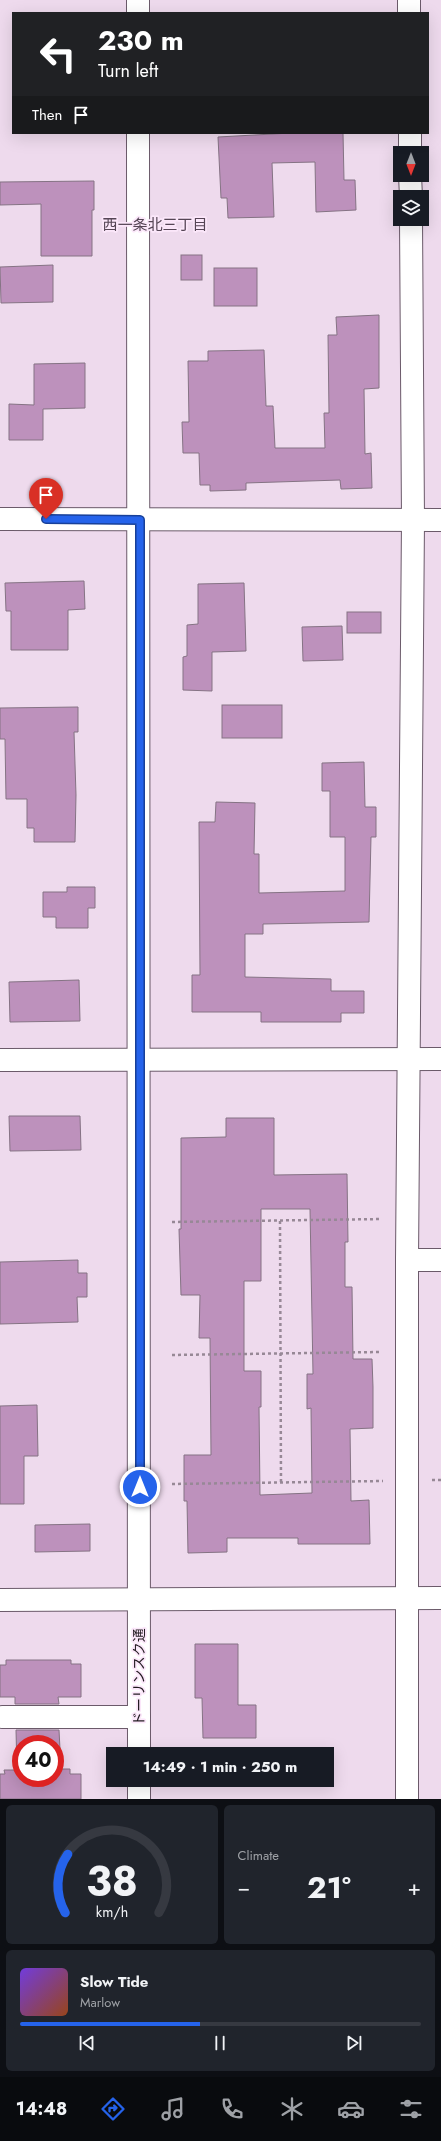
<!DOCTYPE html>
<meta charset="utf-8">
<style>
body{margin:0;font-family:Jost,"Noto Sans JP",sans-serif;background:#20242c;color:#f1f3f6;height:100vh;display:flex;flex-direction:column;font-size:15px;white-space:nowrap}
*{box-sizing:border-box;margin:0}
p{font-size:13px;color:#9ea1a6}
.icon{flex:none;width:22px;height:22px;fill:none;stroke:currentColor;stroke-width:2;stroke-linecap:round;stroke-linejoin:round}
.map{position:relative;height:1799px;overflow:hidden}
.panel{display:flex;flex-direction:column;gap:6px;padding:6px;background:#0d0f14;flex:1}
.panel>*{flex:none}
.guide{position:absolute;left:12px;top:12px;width:417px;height:122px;border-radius:0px;box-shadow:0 4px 16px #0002;background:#202124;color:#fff;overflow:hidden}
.needle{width:26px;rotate:180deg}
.controls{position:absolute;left:393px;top:146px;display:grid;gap:8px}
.controls a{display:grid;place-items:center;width:36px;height:36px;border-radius:0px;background:#171b24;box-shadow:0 4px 16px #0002;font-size:20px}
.speed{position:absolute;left:12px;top:1735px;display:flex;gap:8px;font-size:20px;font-weight:700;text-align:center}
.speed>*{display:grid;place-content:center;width:52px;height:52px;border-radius:50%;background:#171b24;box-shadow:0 4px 16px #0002;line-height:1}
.speed .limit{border:6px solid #d22;background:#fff;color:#111}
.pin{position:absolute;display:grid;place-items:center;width:34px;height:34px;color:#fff;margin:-41px -17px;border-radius:50% 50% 50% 0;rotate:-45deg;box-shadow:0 0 4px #0007}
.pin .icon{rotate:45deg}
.me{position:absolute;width:44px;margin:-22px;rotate:0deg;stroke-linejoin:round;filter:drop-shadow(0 0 3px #0008)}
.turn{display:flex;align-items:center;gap:14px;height:84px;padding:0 20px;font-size:18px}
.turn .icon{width:52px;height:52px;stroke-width:2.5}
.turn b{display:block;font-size:28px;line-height:34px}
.then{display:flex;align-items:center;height:38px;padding:0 20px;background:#0003;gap:8px;font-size:15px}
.big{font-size:30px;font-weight:700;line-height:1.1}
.panel .tile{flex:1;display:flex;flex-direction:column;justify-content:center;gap:6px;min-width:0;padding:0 14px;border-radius:6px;background:#20242c}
.panel .dial{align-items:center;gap:0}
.dial svg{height:104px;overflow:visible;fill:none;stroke:#363941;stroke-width:7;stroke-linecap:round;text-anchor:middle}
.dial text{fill:#f1f3f6;stroke:none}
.song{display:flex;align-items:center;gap:12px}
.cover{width:48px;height:48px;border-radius:6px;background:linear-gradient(135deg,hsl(260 70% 55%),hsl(20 70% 35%))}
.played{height:4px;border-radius:2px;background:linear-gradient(90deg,#2563eb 45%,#363941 45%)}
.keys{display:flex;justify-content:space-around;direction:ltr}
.heat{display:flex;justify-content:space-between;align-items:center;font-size:22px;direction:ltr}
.panel .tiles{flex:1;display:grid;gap:6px;grid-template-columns:1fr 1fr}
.tile:last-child{grid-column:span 2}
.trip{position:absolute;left:106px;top:1747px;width:228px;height:40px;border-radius:0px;background:#171b24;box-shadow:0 4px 16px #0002;font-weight:700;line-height:40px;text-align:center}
.tabs{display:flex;height:64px;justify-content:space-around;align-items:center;background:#090b0e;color:#9ea1a6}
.tabs .icon{width:28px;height:28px}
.tabs .selected{color:#2563eb}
.tabs b{font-size:18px;color:#f1f3f6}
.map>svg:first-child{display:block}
</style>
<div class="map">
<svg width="441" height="1799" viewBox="0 0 441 1799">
<rect width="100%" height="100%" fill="#eedaed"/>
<g fill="#bd91bc" stroke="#857384" fill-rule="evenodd">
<path d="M291,133H343L344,180H355L356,210L316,212L315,162L272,163L274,217L228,218L227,198H221L218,137Z"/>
<path d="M94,181V210H92V256H41V204L0,205V182Z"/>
<rect x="181" y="255" width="21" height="25"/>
<path d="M53,265V302L1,303L0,267Z"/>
<rect x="214" y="268" width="43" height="38"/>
<path d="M379,315V388L364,389L365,454L371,453L372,488L341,489L340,480L246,483V490L210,491V485H200L199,453H183L182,422H189L188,361H208V351L264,350L266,406H273L275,448H325L324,413H329L328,335H337L336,317Z"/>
<path d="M85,363V408L43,409V440H9V404L34,405V364Z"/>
<path d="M84,581L85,609L68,610V650H11V611H6L5,583Z"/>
<path d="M244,583L246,651L212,652V691L183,690V657L187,656V625L198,624V584Z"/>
<rect x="347" y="612" width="34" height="21"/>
<path d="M342,626L343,660L303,661L302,627Z"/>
<rect x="222" y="705" width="60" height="33"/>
<path d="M78,707V732H74L76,795L75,842H34V828H27V799H6L5,739H0V708Z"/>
<path d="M364,762L365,807H376V837H371L369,922L263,924V934H245V977L331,979V991H364V1013H341V1022H261V1012H192V975H200L199,822H215L216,802L255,803L254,854H259V893L345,891V837H330V791H322V763Z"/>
<path d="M67,887H95V908H88V928H56V917H43V892H67Z"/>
<path d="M79,980L80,1021L10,1022L9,982Z"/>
<path d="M9,1116H80L81,1150L10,1151Z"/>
<path d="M226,1118H274V1175L347,1174L348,1242H345V1287H352L353,1359H372L373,1387V1428L350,1429L351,1501L369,1500L370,1544H298V1538H227V1552L188,1553L187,1501H184V1455H211L210,1338H199L200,1295H181L179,1229H181V1138L226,1137ZM261,1209H310L313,1374H307V1409L311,1408L312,1493L260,1495L259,1407H261V1371H244V1281H261Z"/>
<path d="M78,1260V1273H87V1297H77L78,1322L0,1324V1262Z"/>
<path d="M37,1405L38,1456H24V1504H0V1406Z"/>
<path d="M90,1524V1551L35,1552V1525Z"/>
<path d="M195,1644H238V1705H256V1738H203L202,1698H195Z"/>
<path d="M6,1660H71V1664H81V1697H58L59,1704H15V1697H0V1665H6Z"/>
<path d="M16,1730H59L61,1769H70V1774H81V1799H0V1774H5L4,1770H17ZM21,1744H55V1778H21Z"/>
</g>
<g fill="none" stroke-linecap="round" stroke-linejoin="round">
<defs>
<g id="minor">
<path d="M138,0V13"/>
<path d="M409,0V13"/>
<path d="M138,133L139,1754"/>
<path d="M410,133V153"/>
<path d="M410,175L411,197"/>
<path d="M0,519L441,520"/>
<path d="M0,1060L441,1059"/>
<path d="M407,1260H441"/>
<path d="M0,1600L441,1598"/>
<path d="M2,1717H139"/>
<path d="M139,1799V1780"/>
<path d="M407,1799V1260L413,520L411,219"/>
</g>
</defs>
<use href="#minor" stroke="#6b5a6a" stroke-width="24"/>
<g stroke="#978896" stroke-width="2.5" stroke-dasharray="3 3" stroke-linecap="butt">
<path d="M280,1221L281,1483"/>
<path d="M172,1222L382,1219"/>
<path d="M172,1355L381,1352"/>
<path d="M432,1480H441"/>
<path d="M172,1484L383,1481"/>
</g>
<use href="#minor" stroke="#fff" stroke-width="22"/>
</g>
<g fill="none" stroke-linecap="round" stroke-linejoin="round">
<defs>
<path id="route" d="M46,519L140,520V1487"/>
</defs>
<use href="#route" stroke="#184099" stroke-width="10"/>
<use href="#route" stroke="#2563eb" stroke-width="7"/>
</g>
<g text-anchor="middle" stroke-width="3.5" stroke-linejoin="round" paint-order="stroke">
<g font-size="14" fill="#1f181e" stroke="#fbe7fa">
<text transform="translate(139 1677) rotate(-90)" y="5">ドーリンスク通</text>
</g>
<g font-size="15" fill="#554555" stroke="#fbe7fa">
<text x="155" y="230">西一条北三丁目</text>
</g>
</g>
</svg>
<div class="controls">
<a><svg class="needle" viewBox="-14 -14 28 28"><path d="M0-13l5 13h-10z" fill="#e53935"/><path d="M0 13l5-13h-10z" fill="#9ea1a6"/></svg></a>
<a><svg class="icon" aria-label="layers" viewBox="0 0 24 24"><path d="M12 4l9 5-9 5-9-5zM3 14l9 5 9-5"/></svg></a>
</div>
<div class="speed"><div class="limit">40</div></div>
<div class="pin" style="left:46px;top:519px;background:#d93025"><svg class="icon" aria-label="arrive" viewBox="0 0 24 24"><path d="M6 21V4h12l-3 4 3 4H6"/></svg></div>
<svg class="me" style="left:140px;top:1487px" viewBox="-20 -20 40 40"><circle r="17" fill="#2563eb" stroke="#fff" stroke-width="3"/><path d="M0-11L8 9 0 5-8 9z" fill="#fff"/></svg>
<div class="trip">14:49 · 1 min · 250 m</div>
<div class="guide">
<div class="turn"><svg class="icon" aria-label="left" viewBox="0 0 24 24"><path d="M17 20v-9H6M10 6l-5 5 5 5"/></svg><div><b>230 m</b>Turn left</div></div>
<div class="then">Then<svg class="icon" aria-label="arrive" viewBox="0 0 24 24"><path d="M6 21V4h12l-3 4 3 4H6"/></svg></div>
</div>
</div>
<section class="panel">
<div class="tiles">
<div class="tile dial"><svg viewBox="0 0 100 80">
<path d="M14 69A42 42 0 1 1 86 69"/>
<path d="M14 69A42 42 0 0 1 16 24" stroke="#2563eb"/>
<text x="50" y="56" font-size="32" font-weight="700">38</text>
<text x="50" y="72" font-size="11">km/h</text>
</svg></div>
<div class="tile"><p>Climate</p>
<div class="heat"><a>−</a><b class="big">21°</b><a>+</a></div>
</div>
<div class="tile">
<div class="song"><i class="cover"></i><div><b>Slow Tide</b><p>Marlow</p></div></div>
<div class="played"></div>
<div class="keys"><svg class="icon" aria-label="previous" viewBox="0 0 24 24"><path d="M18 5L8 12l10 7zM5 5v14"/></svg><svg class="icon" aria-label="pause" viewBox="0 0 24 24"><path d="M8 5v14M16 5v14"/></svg><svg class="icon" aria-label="next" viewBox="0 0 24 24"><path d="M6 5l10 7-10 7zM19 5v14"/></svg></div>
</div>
</div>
</section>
<nav class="tabs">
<b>14:48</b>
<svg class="icon selected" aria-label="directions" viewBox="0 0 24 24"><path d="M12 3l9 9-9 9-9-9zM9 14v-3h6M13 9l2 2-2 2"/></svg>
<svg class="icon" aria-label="music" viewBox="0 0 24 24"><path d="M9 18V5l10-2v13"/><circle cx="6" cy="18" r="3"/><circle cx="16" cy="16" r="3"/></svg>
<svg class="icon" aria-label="phone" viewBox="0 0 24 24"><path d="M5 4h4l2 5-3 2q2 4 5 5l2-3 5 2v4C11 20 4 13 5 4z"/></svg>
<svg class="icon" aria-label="climate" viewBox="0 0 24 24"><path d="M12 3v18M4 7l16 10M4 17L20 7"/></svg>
<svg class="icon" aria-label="car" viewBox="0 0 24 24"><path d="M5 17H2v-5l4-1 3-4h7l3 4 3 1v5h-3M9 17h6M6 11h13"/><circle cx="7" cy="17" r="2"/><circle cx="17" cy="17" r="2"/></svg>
<svg class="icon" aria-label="filters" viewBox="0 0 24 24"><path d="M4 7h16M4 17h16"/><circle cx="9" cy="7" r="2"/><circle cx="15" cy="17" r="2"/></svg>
</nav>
